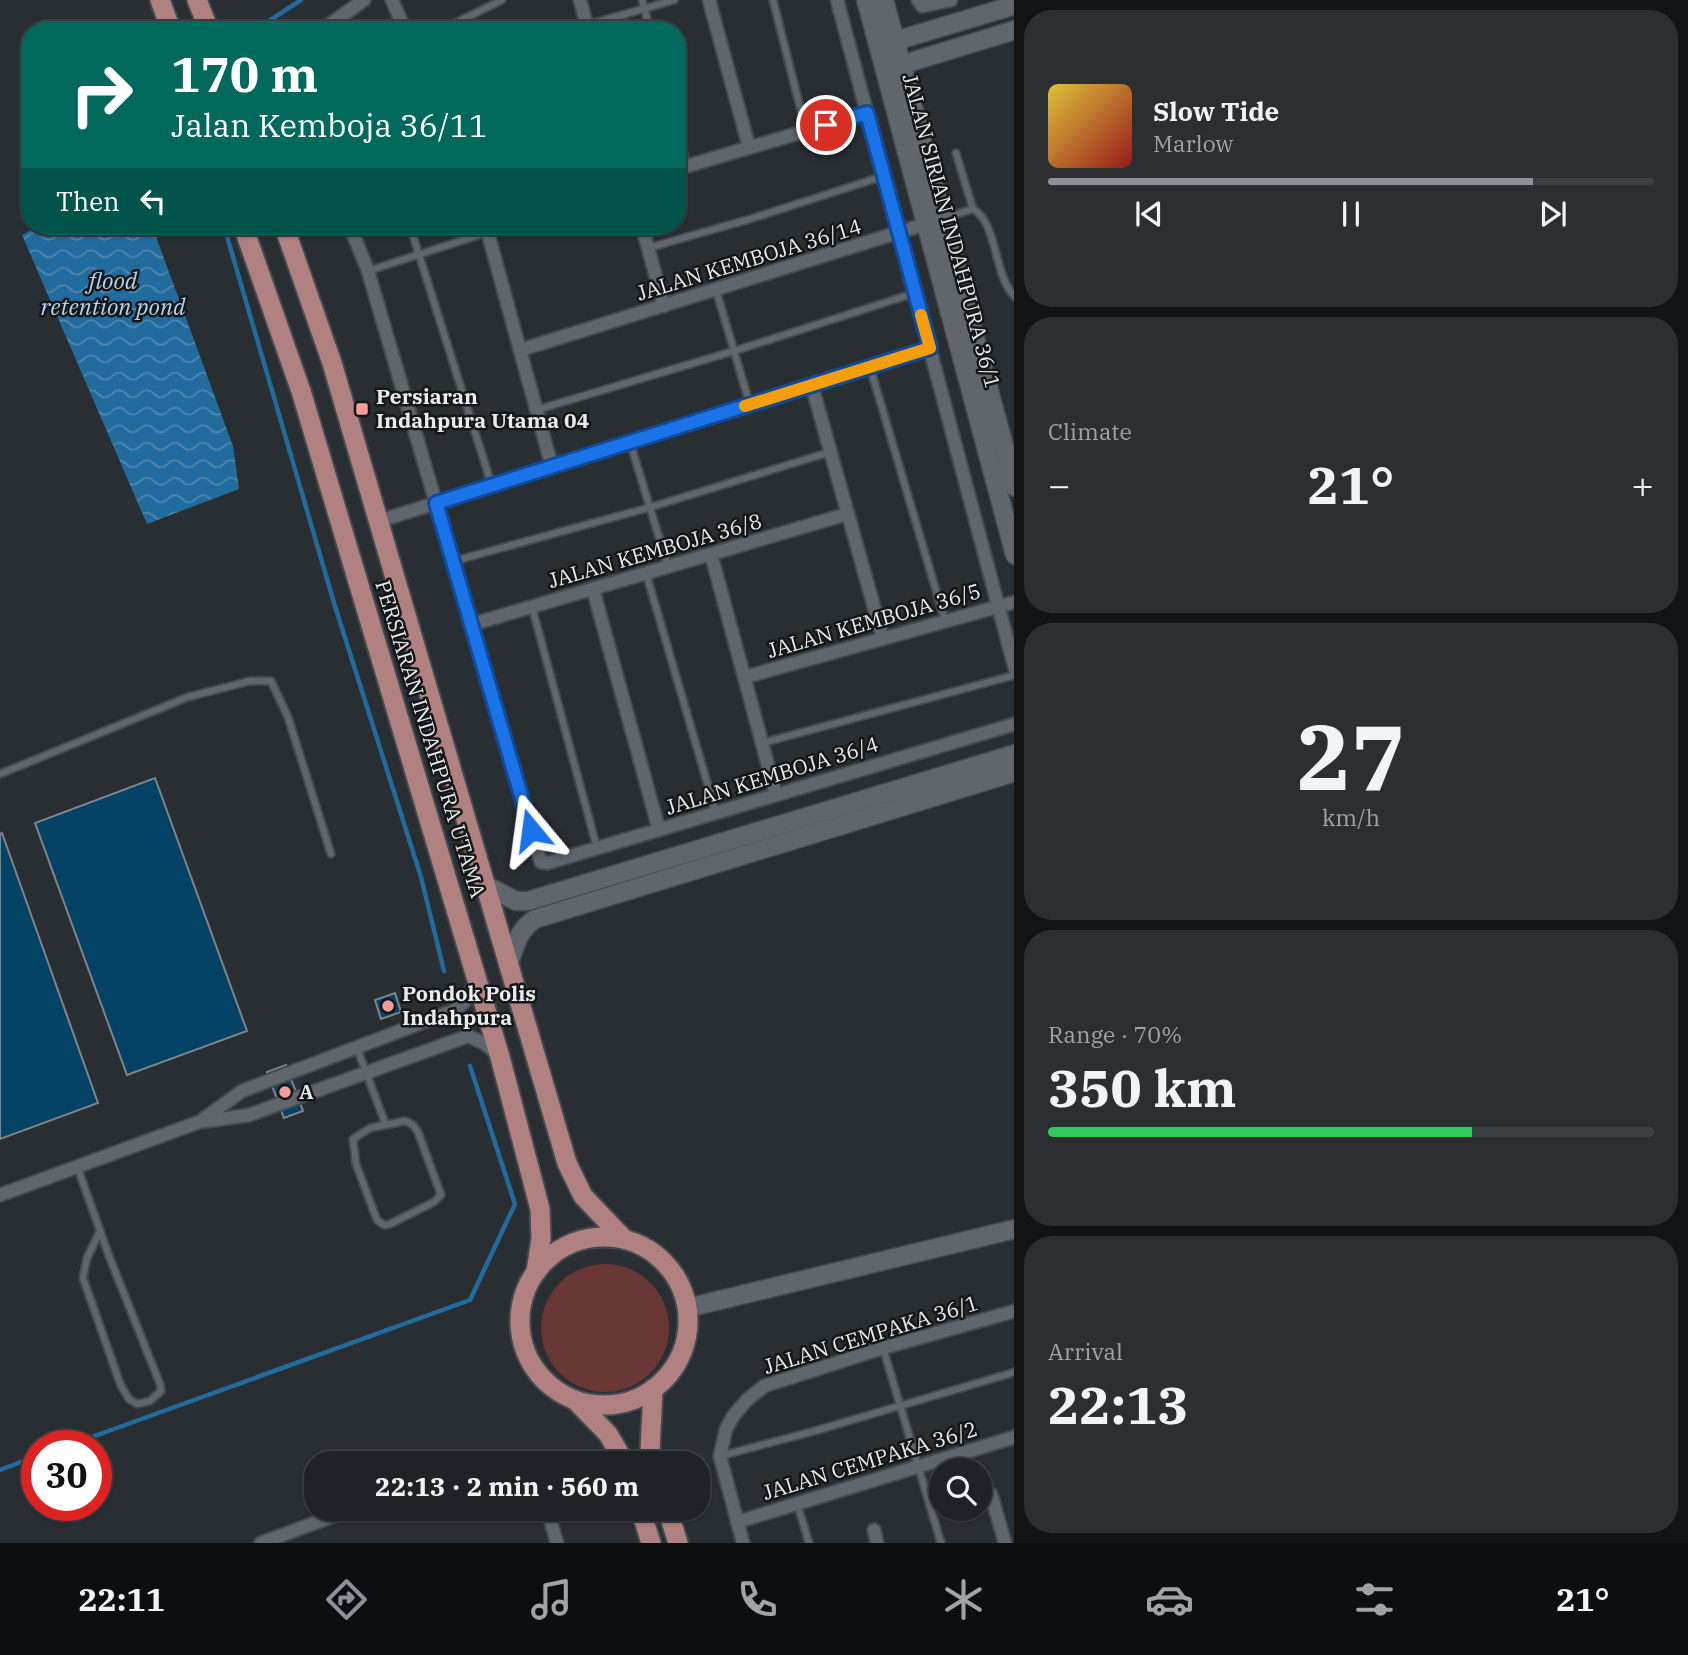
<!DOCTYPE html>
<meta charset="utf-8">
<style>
body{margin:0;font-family:"IBM Plex Serif",serif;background:#2c2f32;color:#f1f3f6;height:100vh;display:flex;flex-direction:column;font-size:26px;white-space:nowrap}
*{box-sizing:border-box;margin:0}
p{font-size:23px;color:#a1a4a7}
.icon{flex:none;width:38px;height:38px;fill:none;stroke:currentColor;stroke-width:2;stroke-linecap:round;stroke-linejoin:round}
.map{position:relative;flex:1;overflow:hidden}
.details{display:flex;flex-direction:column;gap:10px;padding:10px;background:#111315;width:674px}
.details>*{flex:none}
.hud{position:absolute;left:21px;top:21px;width:665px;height:214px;border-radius:28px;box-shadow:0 2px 5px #0004,0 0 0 2px #3c3f43;background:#00695c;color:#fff;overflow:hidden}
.fabs{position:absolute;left:929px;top:1458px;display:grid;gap:14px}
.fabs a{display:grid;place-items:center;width:63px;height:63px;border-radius:50%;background:#1f2226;box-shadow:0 2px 5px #0004,0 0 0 2px #3c3f43;font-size:35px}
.speed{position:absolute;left:21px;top:1430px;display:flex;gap:14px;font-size:35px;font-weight:700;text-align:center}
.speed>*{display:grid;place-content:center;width:91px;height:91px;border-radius:50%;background:#1f2226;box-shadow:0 2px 5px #0004,0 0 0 2px #3c3f43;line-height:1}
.speed .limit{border:10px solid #d22;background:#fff;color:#111}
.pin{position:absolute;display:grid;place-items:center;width:60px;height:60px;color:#fff;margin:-30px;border:4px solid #fff;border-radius:50%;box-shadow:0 2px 7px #0007}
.me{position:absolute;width:77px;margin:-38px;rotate:344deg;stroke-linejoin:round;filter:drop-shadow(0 0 5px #0008)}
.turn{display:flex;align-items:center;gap:24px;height:147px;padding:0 35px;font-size:32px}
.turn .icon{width:91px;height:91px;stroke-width:2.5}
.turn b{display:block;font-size:49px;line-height:60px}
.then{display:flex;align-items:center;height:66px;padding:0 35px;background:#0003;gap:14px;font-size:26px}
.big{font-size:52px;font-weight:700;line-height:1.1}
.details .tile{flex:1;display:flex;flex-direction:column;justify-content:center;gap:10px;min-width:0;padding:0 24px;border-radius:28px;background:#2c2f32}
.details .dial{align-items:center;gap:0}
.dial b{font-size:91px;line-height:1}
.song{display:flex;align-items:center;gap:21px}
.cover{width:84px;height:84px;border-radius:10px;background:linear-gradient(135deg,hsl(50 70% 55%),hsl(0 70% 35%))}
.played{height:7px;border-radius:4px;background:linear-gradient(90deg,#8c9099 80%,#3c3f43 80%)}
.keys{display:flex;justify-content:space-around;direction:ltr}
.heat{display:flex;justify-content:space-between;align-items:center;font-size:38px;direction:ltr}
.charge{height:10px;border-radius:5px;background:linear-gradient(90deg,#34c759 70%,#3c3f43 0)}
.trip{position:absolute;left:304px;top:1451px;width:406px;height:70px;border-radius:28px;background:#1f2226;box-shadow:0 2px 5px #0004,0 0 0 2px #3c3f43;font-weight:700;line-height:70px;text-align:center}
.tabs{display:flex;height:112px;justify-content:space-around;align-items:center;background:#0c0e0f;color:#a1a4a7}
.tabs .icon{width:49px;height:49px}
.tabs .on{color:#8c9099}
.tabs b{font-size:32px;color:#f1f3f6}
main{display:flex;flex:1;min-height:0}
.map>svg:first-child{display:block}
</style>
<main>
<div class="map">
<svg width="1015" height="1543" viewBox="0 0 1015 1543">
<defs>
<pattern id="water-waves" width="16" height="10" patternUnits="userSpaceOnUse" patternTransform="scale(1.75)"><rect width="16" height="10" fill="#226c9d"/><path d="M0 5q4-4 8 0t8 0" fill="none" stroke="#4d88b0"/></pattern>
</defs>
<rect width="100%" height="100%" fill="#292e33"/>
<circle fill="#673635" cx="605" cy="1328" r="64"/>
<path fill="url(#water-waves)" d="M38,226H152L233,446L239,489L147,524L22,235Z"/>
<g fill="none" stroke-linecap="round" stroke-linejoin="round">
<g stroke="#226c9d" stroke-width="4.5">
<path d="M255,30L301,0"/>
<path d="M224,226L334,603L421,877L444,971"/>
<path d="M67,1446L470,1300L515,1204L470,1066"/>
<path d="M0,1470L37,1456"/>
</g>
</g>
<g fill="#044266" stroke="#7e858a" stroke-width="2">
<path d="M155,778L247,1031L127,1075L35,823Z"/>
<path d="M2,833L98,1103L0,1139V834Z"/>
<path d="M395,993L401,1012L381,1019L375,1000Z"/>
<path d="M286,1065L303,1111L284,1118L267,1072Z"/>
</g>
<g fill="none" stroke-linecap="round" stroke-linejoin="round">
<defs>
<g id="lane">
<path d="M642,0L650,30"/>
<path d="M773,0L806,131"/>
<path d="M587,25L674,0"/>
<path d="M441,30L502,0"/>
<path d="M677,129L687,166"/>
<path d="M956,153L973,209"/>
<path d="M943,218L973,209C998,223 993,275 1015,297"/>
<path d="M410,226L492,486"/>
<path d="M648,248L750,219L884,176"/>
<path d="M368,271L488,232"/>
<path d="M716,290L750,405"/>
<path d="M870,367L945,621"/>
<path d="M536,410L734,351L915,293"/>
<path d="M630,442L668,567"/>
<path d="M454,561L651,507L830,452"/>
<path d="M646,573L716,813"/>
<path d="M532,607L597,848"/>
<path d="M762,743L1015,675"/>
<path d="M0,774L188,697L250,681H271L288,717L331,854"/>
<path d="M357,1048L385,1123"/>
<path d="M405,1121L413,1125L418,1132L441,1195L434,1202L390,1224L384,1225L377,1220L356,1164L353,1139L370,1128Z"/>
<path d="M77,1166L109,1256L160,1384L161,1391L150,1401L137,1404L129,1399L121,1386L83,1278L87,1258L100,1231"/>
<path d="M883,1348L941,1543"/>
<path d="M720,1456L811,1432L1015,1372"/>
<path d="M797,1503L809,1543"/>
</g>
<g id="street">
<path d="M392,0L405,30"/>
<path d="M580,0L588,30"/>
<path d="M709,0L749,147"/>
<path d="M837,0L1015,669"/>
<path d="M918,0L922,6L951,0"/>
<path d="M322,30L364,0"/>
<path d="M677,169L867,113"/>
<path d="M350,226L368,271L541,862L547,863L1015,724"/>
<path d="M486,226L552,467"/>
<path d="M642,226L664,306"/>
<path d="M520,350L932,222"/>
<path d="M812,386L883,639"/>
<path d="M379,521L930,348"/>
<path d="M711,554L776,795"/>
<path d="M593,589L659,830"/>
<path d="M473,624L847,514"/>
<path d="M745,677L1015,602"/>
<path d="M202,1120L242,1091L455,1010L468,998L477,978"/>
<path d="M0,1195L199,1122L249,1115L468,1036L484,1043L498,1055"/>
<path d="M467,1463L487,1458L510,1463"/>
<path d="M991,1494L1005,1543"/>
<path d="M547,1508L557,1543"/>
<path d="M737,1522L1015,1437"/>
<path d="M874,1530L877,1543"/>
<path d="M261,1543L355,1508"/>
<path d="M743,1543L720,1456L726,1429L734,1415L747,1400L764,1386L883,1348L1015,1311"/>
</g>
<g id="secondary">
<path d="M866,0L1015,555"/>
<path d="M884,0L1015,487"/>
<path d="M885,44L1015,5"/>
<path d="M891,68L1015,30"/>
<path d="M485,885L516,901H528L1015,754"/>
<path d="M508,965C515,947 518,930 535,919L1015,772"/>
<path d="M687,1308L1015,1229"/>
</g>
<g id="primary">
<path d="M160,0L171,30"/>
<path d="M197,0L209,30"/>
<path d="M243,226L301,391L500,1057L540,1209L541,1238L536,1272"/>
<path d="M284,226L332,363L567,1163L583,1196L624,1239"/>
<circle cx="604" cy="1321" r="84"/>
<path d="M653,1389L650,1452L653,1463"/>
<path d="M576,1401L608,1434L625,1463"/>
<path d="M640,1508L651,1543"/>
<path d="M667,1508L678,1543"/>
</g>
</defs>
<use href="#lane" stroke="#454a4e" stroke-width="10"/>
<use href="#street" stroke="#454a4e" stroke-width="16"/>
<use href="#secondary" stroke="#454a4e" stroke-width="21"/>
<use href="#primary" stroke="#454a4e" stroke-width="23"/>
<use href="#lane" stroke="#60676c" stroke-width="6"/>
<use href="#street" stroke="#60676c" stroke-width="12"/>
<use href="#secondary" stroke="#60676c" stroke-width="18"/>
<use href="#primary" stroke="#b18182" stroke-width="19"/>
</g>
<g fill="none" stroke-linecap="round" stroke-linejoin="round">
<defs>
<path id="route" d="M531,830L436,503L930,348L867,113L826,125"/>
</defs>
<use href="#route" stroke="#114b97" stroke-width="18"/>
<use href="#route" stroke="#1a73e8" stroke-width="12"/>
<path stroke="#f59e0b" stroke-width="12" d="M745,406L930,348L921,315"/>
</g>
<g fill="#f59b99" stroke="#141618" stroke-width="2.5">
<rect x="355" y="402" width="14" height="14" rx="3.5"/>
<circle cx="388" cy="1006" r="7"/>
<circle cx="285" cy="1092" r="7"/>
</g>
<g text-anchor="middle" stroke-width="5" stroke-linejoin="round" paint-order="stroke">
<g font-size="21" fill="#e8ecef" stroke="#141618">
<text transform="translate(951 231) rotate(75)" y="7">JALAN SIRIAN INDAHPURA 36/1</text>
<text transform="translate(749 260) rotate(-17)" y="7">JALAN KEMBOJA 36/14</text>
<text transform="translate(655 551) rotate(-16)" y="7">JALAN KEMBOJA 36/8</text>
<text transform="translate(874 621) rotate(-16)" y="7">JALAN KEMBOJA 36/5</text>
<text transform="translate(430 739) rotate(73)" y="7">PERSIARAN INDAHPURA UTAMA</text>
<text transform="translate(772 776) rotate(-17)" y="7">JALAN KEMBOJA 36/4</text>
<text transform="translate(871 1335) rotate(-17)" y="7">JALAN CEMPAKA 36/1</text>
<text transform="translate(870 1461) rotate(-17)" y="7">JALAN CEMPAKA 36/2</text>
</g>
<g font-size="21" font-weight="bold" fill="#e8ecef" stroke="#141618" text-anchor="start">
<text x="376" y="404">Persiaran<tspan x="376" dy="24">Indahpura Utama 04</tspan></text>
<text x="402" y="1001">Pondok Polis<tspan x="402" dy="24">Indahpura</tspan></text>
<text x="299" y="1099">A</text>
</g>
<g font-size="23" font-style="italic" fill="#b0d3ef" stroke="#141618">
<text x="113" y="289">flood<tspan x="113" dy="26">retention pond</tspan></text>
</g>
</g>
</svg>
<div class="fabs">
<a><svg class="icon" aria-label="search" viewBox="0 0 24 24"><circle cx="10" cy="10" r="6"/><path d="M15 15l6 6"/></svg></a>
</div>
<div class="speed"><div class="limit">30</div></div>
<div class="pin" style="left:826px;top:125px;background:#d93025"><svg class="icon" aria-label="arrive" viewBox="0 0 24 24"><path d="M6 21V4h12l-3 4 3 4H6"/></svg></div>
<svg class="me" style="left:531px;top:830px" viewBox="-20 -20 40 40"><path d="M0-17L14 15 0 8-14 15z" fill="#1a73e8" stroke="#fff" stroke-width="4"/></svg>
<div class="trip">22:13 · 2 min · 560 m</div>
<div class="hud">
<div class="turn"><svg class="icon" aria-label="right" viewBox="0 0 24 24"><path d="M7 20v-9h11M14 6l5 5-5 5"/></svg><div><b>170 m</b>Jalan Kemboja 36/11</div></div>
<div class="then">Then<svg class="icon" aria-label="left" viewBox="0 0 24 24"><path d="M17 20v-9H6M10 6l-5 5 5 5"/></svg></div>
</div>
</div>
<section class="details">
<div class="tile">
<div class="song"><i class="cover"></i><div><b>Slow Tide</b><p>Marlow</p></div></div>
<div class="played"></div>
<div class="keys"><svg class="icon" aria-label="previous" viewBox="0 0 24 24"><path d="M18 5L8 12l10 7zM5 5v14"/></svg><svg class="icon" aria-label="pause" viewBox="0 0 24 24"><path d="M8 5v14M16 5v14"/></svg><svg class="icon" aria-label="next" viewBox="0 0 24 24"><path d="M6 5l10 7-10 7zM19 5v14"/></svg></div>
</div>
<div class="tile"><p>Climate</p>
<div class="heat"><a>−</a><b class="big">21°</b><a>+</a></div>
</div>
<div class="tile dial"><b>27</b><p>km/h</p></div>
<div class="tile"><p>Range · 70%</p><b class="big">350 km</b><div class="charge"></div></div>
<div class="tile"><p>Arrival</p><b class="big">22:13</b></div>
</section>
</main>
<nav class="tabs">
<b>22:11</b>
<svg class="icon on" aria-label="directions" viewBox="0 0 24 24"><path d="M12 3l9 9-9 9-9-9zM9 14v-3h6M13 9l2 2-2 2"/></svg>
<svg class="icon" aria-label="music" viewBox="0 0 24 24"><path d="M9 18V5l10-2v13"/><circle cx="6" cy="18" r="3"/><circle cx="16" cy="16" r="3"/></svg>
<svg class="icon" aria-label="phone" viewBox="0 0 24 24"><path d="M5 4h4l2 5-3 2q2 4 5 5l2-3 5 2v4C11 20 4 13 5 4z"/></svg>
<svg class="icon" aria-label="climate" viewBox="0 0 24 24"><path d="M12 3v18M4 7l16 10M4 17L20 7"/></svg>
<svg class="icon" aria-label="car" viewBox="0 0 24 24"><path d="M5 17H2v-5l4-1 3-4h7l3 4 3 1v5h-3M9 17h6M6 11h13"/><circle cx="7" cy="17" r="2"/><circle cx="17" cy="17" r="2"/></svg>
<svg class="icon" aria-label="filters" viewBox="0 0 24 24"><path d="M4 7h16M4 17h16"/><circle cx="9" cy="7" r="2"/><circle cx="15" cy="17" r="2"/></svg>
<b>21°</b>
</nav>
